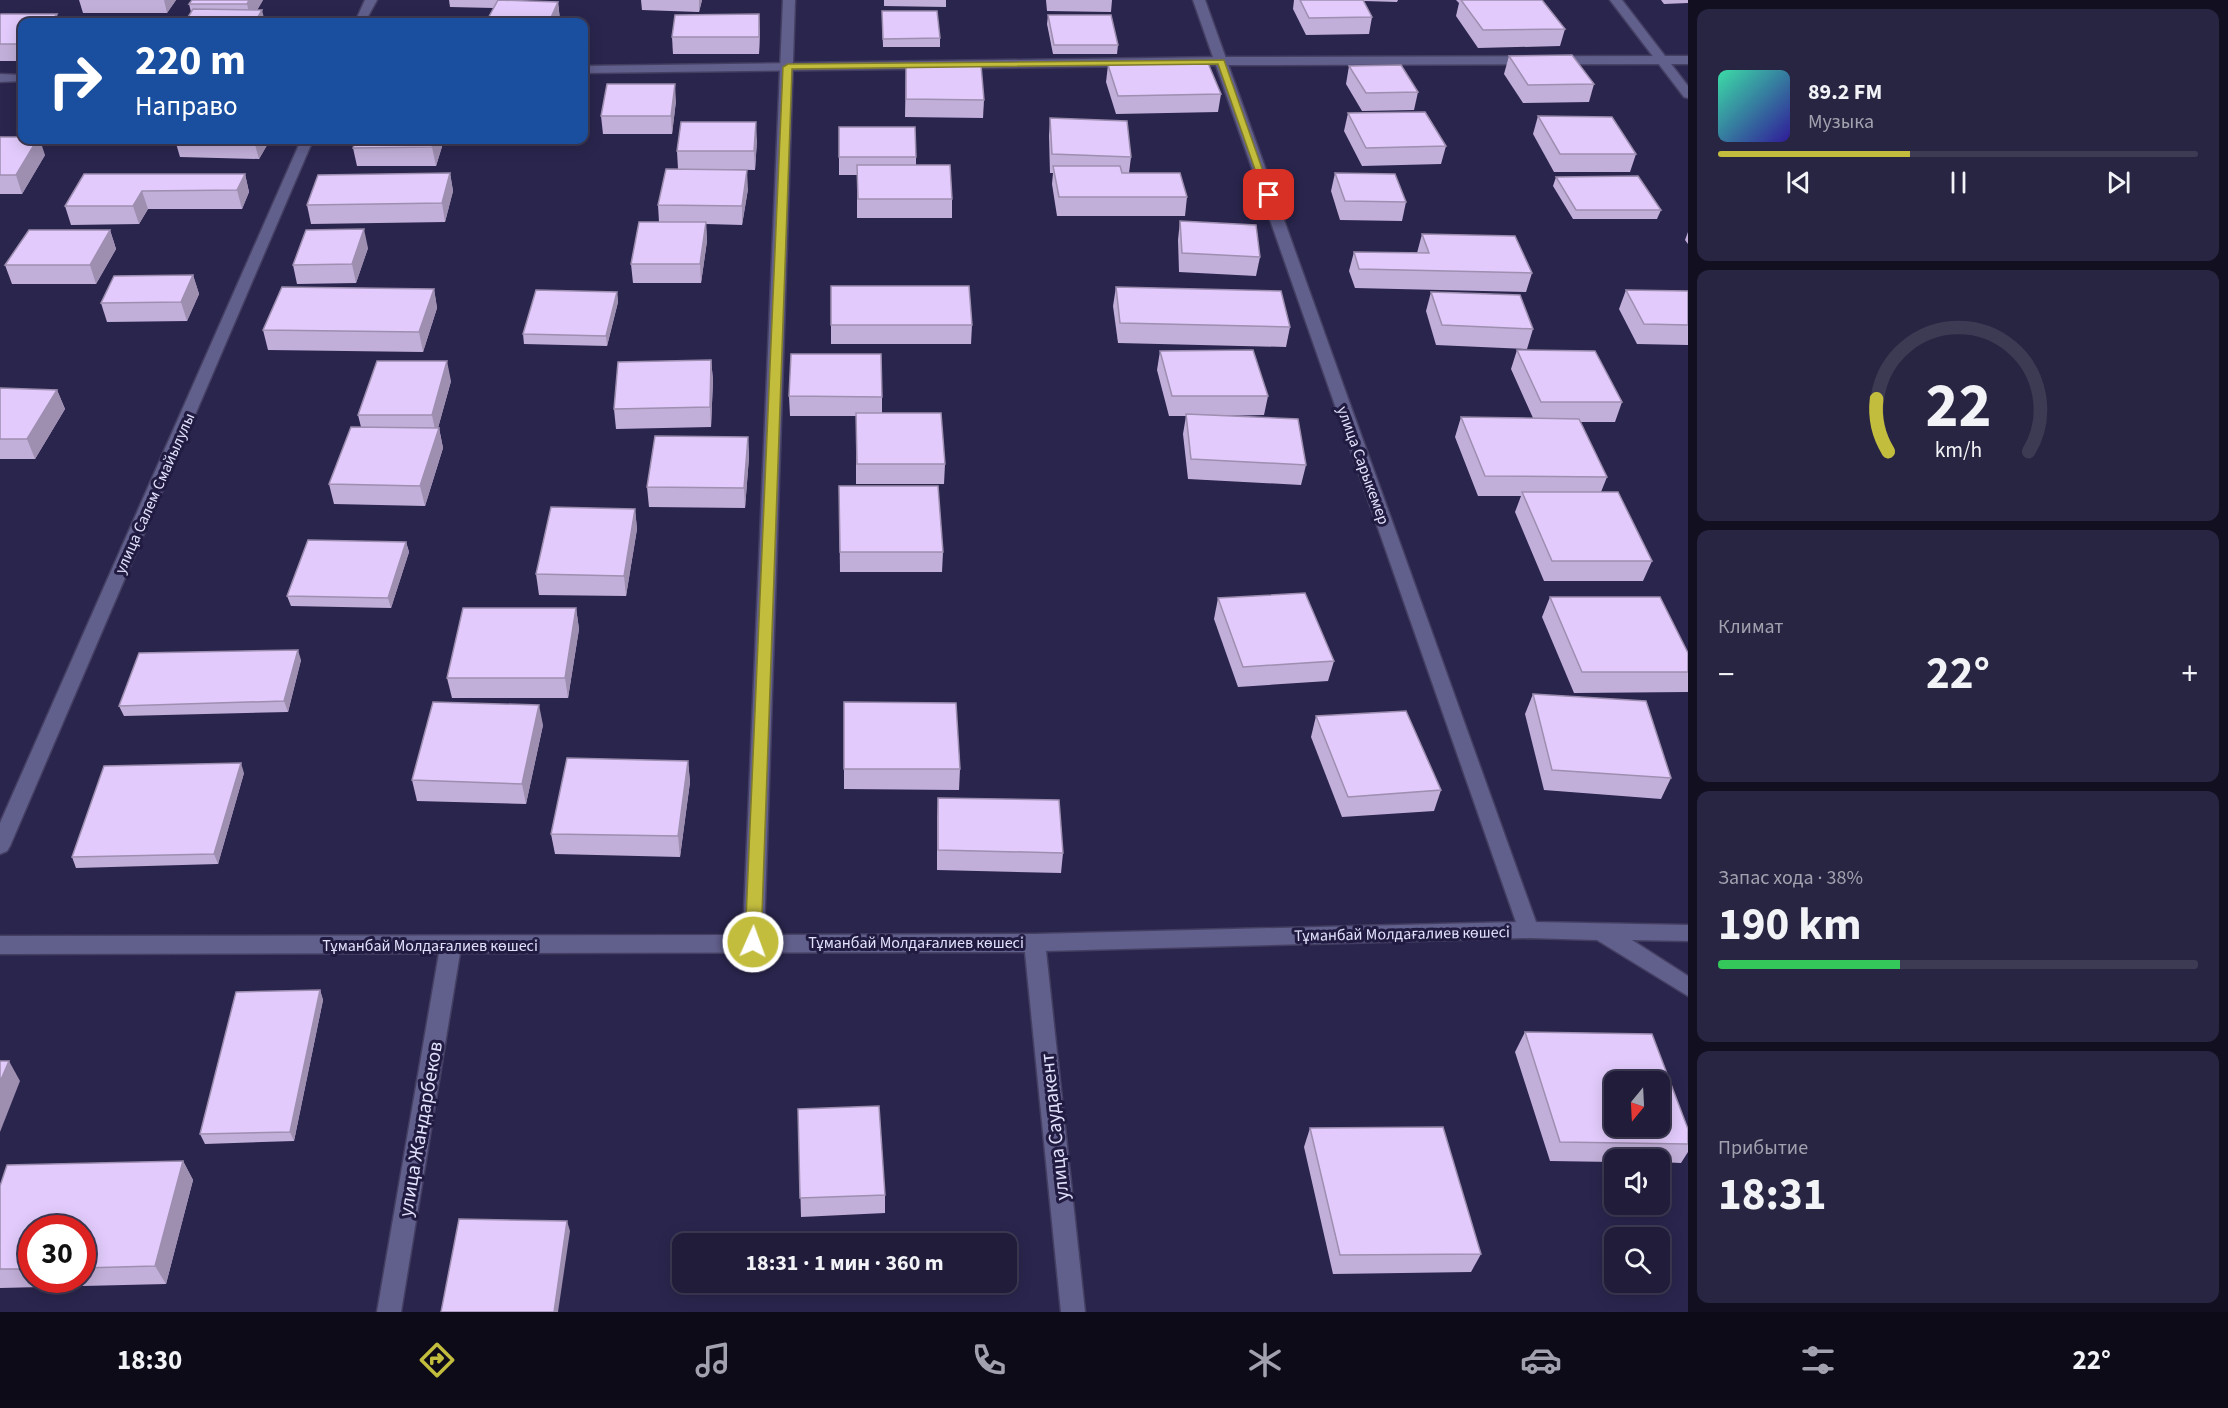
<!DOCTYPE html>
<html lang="ru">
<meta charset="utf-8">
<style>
body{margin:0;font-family:"Source Sans 3",sans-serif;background:#282542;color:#f1f3f6;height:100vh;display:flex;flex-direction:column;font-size:22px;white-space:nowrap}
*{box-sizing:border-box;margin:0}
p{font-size:20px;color:#a2a1af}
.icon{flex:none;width:33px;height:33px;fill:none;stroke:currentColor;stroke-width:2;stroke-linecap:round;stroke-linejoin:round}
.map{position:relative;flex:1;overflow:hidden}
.details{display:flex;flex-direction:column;gap:9px;padding:9px;background:#120f20;width:540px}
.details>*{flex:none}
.hud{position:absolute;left:18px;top:18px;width:570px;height:126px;border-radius:12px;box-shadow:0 3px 15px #0003,0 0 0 2px #3d3a54;background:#1a4fa0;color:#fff;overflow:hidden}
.needle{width:39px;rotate:198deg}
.controls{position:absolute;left:1604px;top:1071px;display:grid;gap:12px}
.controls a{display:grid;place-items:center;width:66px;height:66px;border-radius:12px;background:#201c3a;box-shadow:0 3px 15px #0003,0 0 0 2px #3d3a54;font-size:30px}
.speed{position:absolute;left:18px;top:1215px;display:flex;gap:12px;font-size:30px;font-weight:700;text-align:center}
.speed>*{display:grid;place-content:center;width:78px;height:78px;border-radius:50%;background:#201c3a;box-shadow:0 3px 15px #0003,0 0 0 2px #3d3a54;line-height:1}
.speed .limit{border:9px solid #d22;background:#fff;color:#111}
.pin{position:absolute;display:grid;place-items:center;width:51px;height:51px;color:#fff;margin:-26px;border-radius:12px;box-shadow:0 3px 9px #0006}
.me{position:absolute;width:66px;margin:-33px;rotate:2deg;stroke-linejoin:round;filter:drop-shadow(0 0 4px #0008)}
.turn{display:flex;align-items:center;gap:21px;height:126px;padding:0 18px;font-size:27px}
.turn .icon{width:78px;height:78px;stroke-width:2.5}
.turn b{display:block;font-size:42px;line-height:51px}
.big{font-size:45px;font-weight:700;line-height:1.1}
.details .widget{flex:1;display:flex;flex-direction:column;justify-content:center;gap:9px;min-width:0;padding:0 21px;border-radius:12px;background:#282542}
.details .dial{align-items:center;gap:0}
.dial svg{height:156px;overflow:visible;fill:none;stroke:#3d3a54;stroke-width:7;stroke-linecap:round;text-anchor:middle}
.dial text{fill:#f1f3f6;stroke:none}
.song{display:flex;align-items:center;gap:18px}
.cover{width:72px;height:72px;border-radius:9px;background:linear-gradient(135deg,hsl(160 70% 55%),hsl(250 70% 35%))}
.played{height:6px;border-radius:3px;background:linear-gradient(90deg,#c3bd3e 40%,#3d3a54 40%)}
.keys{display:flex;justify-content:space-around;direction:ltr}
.heat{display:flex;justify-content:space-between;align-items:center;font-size:33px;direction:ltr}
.charge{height:9px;border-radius:4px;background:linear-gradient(90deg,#34c759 38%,#3d3a54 0)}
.trip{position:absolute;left:672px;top:1233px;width:345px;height:60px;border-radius:12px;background:#201c3a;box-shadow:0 3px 15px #0003,0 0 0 2px #3d3a54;font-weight:700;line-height:60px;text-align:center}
.tabs{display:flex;height:96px;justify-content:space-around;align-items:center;background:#0d0b17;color:#a2a1af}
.tabs .icon{width:42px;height:42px}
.tabs .on{color:#c3bd3e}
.tabs b{font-size:27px;color:#f1f3f6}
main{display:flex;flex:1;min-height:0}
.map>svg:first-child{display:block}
</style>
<main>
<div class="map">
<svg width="1688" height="1312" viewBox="0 0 1688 1312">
<rect width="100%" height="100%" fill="#2a254d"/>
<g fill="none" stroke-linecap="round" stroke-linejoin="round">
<defs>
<g id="lane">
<path d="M1688,56V64L1221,65L584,73V66L1221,57Z"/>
<path d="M0,74L22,75V81L0,82Z"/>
</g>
<g id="street">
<path d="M365,0H377L365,22H355Z"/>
<path d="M783,0H795L764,935L1035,934L1516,922L1193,0H1205L1536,922L1688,925V941L1632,940L1688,976V996L1597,940L1529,938L1046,951L1085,1312H1061L1025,952L460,953L401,1312H377L439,953L0,954V936L743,935Z"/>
<path d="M1610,0H1622L1688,86V98L1684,97Z"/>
<path d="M301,140H313L10,846L7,851L0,854V823Z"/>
</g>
</defs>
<use href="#lane" stroke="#443f62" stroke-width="3"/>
<use href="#street" stroke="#443f62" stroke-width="3"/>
<use href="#lane" fill="#615f8c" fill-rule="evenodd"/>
<use href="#street" fill="#615f8c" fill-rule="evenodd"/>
</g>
<g fill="#c2afd9" fill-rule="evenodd">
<path d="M79,0H176L167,13H83Z"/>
<path d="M192,0H263L257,10L191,12L189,4Z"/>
<path d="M449,0H510V1L558,2L560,20L494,8L450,7Z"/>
<path d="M641,0H702L699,12L642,10Z"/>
<path d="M884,0H946V7L884,6Z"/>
<path d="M1046,0H1112L1111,12L1047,11Z"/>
<path d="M1294,0H1398L1397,2L1364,1L1372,17L1369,34L1306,35L1293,9Z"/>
<path d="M1456,0H1542L1565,29L1560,46L1478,48L1456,16L1459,3Z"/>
<path d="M1661,0H1688V3L1664,4Z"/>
<path d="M882,11L940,38V47H883Z"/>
<path d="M0,15L22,22V61H0Z"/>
<path d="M1048,15L1118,45L1117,54H1053L1047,24Z"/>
<path d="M760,31L759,54H673L672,37Z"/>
<path d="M1509,56L1594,84L1589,102L1523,103L1504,74Z"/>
<path d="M906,64L984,100L983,118L905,117Z"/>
<path d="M1108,65L1221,94L1218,112L1116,114L1106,82Z"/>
<path d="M1349,66L1418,92L1414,110L1362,111L1346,84Z"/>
<path d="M676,101L672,134H603L601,116Z"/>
<path d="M1348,113L1446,146L1441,164L1362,166L1344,131Z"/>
<path d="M1538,116L1636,154L1630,172H1554L1533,134Z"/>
<path d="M1050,118L1131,157L1129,173L1187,197L1185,216H1057L1052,184L1053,173H1050L1049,136Z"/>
<path d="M839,127L916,157V165L952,199V218H857V175H839Z"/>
<path d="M0,137L45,155L22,194H0Z"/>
<path d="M175,140H270L259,159L180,157Z"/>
<path d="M356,140H444L436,166H357L353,148Z"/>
<path d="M757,140L755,170L700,169L748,189L742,225L706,224L707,241L701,283H633L631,264L659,222L658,205L678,169L677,151Z"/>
<path d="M450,173L453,191L445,222L311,224L307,205Z"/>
<path d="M1335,173L1406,202L1402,221L1340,220L1331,191Z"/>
<path d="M84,174H245L249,192L242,209H148L139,224L71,225L65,206Z"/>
<path d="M1556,177L1661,210L1657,219H1573L1553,186Z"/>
<path d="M1180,221L1260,257L1256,276L1179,272L1178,240Z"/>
<path d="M110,230L116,249L96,284H12L5,265Z"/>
<path d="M1688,232V244L1685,240Z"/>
<path d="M1422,234L1532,273L1526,292L1355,288L1349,271L1354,252L1417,253Z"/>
<path d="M368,248L356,283L297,284L293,265Z"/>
<path d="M193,275L199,294L187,321L107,322L101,303Z"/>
<path d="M831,286L972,325L971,344H831Z"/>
<path d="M1116,287L1290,327L1286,347L1118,343L1113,306Z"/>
<path d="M434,289L437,308L423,352L268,350L263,330Z"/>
<path d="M1626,290L1688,291V345L1637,344L1619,309Z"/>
<path d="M617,292L618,302L607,346L524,344L523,334Z"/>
<path d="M1431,292L1533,329L1527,349L1436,345L1426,311Z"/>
<path d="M1517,350L1622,402L1615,422H1580L1607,477L1601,492L1652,561L1643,581H1544L1515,512L1521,496H1478L1455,437L1461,417L1533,418L1511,369Z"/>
<path d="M1160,351L1268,396L1264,415L1219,416L1306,465L1301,485L1188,479L1183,434L1186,416H1169L1157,370Z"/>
<path d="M711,360L713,380L711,427L616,429L614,409Z"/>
<path d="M451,381L438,428H439L443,448L425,506L334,504L329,484L361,427L358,415Z"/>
<path d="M0,388L57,390L65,409L35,459H0Z"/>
<path d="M789,396L882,397V413L945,464L944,484H856V416H790Z"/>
<path d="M748,437L749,457L745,508L649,507L647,487Z"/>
<path d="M839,486L943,552L942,572H840Z"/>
<path d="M635,509L637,529L626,596L539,595L536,574Z"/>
<path d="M406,542L409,552L391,608L291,606L287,596Z"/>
<path d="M1550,597L1688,653V692L1574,693L1542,617Z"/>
<path d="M1218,598L1334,661L1328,681L1238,687L1214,619Z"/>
<path d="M576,608L579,629L568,698H452L447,678Z"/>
<path d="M301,660L288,712L124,716L119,706Z"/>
<path d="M1533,694L1671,778L1661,799L1544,790L1525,714Z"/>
<path d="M844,702L960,769L959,790L844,789Z"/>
<path d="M1316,716L1441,790L1434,811L1342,817L1311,737Z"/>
<path d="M543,725L526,804L417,801L412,780Z"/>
<path d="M688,761L690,782L680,857L555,854L551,834Z"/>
<path d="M244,773L218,864L76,868L72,857Z"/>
<path d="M938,798L1063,853L1061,873L937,870V818Z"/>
<path d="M320,990L323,1000L294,1141L205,1144L200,1134Z"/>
<path d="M1525,1032L1688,1129V1152L1681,1163L1659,1162V1160H1614V1162L1550,1161L1515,1052Z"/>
<path d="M798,1109L885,1195V1213L801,1217Z"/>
<path d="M1310,1128L1481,1254L1471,1272L1333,1274L1304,1147Z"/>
<path d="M183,1161L193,1180L166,1284L0,1288V1186ZM32,1228H82V1280H32Z"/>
</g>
<g fill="#9e8eb0">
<path d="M164,0H176L167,13Z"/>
<path d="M249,0H263L251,21L247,4Z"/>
<path d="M699,0H702L699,12Z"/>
<path d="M558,2L560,20L559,22H549Z"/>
<path d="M262,10L265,22H255Z"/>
<path d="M57,14L59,22H50Z"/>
<path d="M759,14L760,31L759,54Z"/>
<path d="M675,84L676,101L672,134L671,116Z"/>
<path d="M756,122L757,140L755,170L754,151Z"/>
<path d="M37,140H40L45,155L22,194L16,175Z"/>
<path d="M255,140H270L259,159L254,141Z"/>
<path d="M435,140H444L436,166L432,147Z"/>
<path d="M747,170L748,189L742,225V206Z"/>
<path d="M450,173L453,191L445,222L442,203Z"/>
<path d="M245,174L249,192L242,209L237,190Z"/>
<path d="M142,191L148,209L139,224L133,206Z"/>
<path d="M706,222L707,241L701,283L700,264Z"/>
<path d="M364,229L368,248L356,283L352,264Z"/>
<path d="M110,230L116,249L96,284L90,265Z"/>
<path d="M193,275L199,294L187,321L181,302Z"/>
<path d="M434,289L437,308L423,352L419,332Z"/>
<path d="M617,292L618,302L607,346L606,336Z"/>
<path d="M711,360L713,380L711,427L710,407Z"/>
<path d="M447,361L451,381L436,435L432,415Z"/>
<path d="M57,390L65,409L35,459L27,439Z"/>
<path d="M439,428L443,448L425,506L420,486Z"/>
<path d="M748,437L749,457L745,508L744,488Z"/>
<path d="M635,509L637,529L626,596L624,576Z"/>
<path d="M406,542L409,552L391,608L388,598Z"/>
<path d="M576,608L579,629L568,698L565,678Z"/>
<path d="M298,650L301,660L288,712L284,701Z"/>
<path d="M539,705L543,725L526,804L522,784Z"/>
<path d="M688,761L690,782L680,857L678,836Z"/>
<path d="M241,763L244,773L218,864L214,854Z"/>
<path d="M320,990L323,1000L294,1141L290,1132Z"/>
<path d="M9,1061L20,1081L0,1132V1082Z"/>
<path d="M183,1161L193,1180L166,1284L155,1266Z"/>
<path d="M567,1221L570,1231L558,1312H554Z"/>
</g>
<g fill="#e2cbfc" stroke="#9e8eb0" stroke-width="1.5" fill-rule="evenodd">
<path d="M192,0H249L247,4H189Z"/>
<path d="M498,0L558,2L549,22H486Z"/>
<path d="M1300,0H1363L1372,17L1309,18Z"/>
<path d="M1461,0H1542L1565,29L1483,30Z"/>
<path d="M193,9L262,10L255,22H185Z"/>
<path d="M882,11H937L940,38L883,39Z"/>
<path d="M1,14H57L50,22H22V44H0V15Z"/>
<path d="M759,14V37H672L675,15Z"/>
<path d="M1048,15H1111L1118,45H1054Z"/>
<path d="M1572,55L1594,84L1528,85L1509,56Z"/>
<path d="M1208,63L1221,94L1118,96L1108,65Z"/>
<path d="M906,64L981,65L984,100L906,99Z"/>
<path d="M1401,65L1418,92L1366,93L1349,66Z"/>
<path d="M607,84H675L671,116H601Z"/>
<path d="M1425,112L1446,146L1366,148L1348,113Z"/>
<path d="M1538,116L1612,117L1636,154H1560Z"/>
<path d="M1050,118L1127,121L1131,157L1052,154Z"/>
<path d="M681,122H756L754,151H677Z"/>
<path d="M839,127H915L916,157H839Z"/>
<path d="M0,137H22V140H37L16,175H0Z"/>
<path d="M206,140H255L254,141Z"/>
<path d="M356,140H435L432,147L353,148Z"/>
<path d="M857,165H950L952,199H858Z"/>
<path d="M1053,166H1120L1122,173H1180L1187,197H1059Z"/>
<path d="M666,169L747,170L742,206L658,205Z"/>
<path d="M450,173L442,203L307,205L318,175Z"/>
<path d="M1335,173L1395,174L1406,202L1345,201Z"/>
<path d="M84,174H245L237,190L142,191L133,206H65Z"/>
<path d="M1638,176L1661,210H1576L1556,177Z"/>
<path d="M1180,221L1256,225L1260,257L1182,253Z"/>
<path d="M639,222H706L700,264H631Z"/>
<path d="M364,229L352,264L293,265L306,230Z"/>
<path d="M29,230H110L90,265H5Z"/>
<path d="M1422,234L1515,236L1532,273L1359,269L1354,252L1429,253Z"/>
<path d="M193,275L181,302L101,303L114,276Z"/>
<path d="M831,286H969L972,325H831Z"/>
<path d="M282,287L434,289L419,332L263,330Z"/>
<path d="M1116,287L1281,291L1290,327L1120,323Z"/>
<path d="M536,290L617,292L606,336L523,334Z"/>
<path d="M1626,290L1688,291V325L1644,324Z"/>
<path d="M1431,292L1520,295L1533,329L1442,325Z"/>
<path d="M1253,350L1268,396H1172L1160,351Z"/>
<path d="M1517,350L1595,351L1622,402H1541Z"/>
<path d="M791,354H881L882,397L789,396Z"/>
<path d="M711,360L710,407L614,409L618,362Z"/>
<path d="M377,361H447L432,415H358Z"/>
<path d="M0,388L57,390L27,439H0Z"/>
<path d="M856,413H941L945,464H857Z"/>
<path d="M1186,414L1298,419L1306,465L1191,459Z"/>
<path d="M1461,417L1579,419L1607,477L1485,476Z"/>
<path d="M351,427L439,428L420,486L329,484Z"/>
<path d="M655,436L748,437L744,488L647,487Z"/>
<path d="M839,486H938L943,552H840Z"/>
<path d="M1522,492H1618L1652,561H1552Z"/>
<path d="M551,507L635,509L624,576L536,574Z"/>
<path d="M308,540L406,542L388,598L287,596Z"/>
<path d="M1305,593L1334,661L1243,667L1218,598Z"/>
<path d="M1550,597H1660L1688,653V672H1582Z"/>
<path d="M463,608H576L565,678H447Z"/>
<path d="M298,650L284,701L119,706L139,653Z"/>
<path d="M1533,694L1646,701L1671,778L1552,770Z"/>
<path d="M433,702L539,705L522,784L412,780Z"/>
<path d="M844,702L956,703L960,769H844Z"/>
<path d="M1406,711L1441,790L1348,797L1316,716Z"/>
<path d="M567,758L688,761L678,836L551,834Z"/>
<path d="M241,763L214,854L72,857L104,766Z"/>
<path d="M938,798L1059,800L1063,853L938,850Z"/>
<path d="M320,990L290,1132L200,1134L236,992Z"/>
<path d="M1525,1032L1652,1034L1688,1129V1144L1560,1142ZM1614,1082H1659V1126H1614Z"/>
<path d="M0,1061H9L0,1082Z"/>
<path d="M879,1106L885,1195L800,1198L798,1109Z"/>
<path d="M1443,1127L1481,1254L1340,1255L1310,1128Z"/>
<path d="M183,1161L155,1266L82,1268V1228H32V1269H0V1186L7,1165Z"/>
<path d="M459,1219L567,1221L554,1312H441Z"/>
</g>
<path fill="#c3bd3e" stroke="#7f7b28" stroke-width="1.5" d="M1224,60L1272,197L1264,195L1218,64L792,69L761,942L759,947H748L745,942L783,67L788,64Z"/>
<g text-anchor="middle" stroke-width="6" stroke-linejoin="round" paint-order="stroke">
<g font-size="16" fill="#e1e1fb" stroke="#211b42">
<text transform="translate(1364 465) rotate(70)" y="6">улица Сарыкемер</text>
<text transform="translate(154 493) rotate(-66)" y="6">улица Салем Смайылулы</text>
<text transform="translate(1402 933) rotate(-1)" y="6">Тұманбай Молдағалиев көшесі</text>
<text x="916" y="948">Тұманбай Молдағалиев көшесі</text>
<text x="430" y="951">Тұманбай Молдағалиев көшесі</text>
</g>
<g font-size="20" fill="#e1e1fb" stroke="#211b42">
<text transform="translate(1054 1127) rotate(-96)" y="7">улица Саудакент</text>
<text transform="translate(420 1129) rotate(-80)" y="7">улица Жандарбеков</text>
</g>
</g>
</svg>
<div class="controls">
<a><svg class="needle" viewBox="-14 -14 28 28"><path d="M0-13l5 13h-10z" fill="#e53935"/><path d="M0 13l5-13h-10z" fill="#a2a1af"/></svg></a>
<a><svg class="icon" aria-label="sound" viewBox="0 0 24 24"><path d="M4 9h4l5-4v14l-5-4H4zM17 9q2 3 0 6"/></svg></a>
<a><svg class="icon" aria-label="search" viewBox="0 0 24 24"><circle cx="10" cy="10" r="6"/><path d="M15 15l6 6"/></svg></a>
</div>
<div class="speed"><div class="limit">30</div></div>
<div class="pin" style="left:1269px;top:195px;background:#d93025"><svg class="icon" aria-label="arrive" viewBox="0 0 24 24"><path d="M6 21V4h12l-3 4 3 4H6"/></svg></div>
<svg class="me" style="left:753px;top:942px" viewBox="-20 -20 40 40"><circle r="17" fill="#c3bd3e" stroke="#fff" stroke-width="3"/><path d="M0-11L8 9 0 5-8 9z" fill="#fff"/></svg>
<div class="trip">18:31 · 1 мин · 360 m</div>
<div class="hud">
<div class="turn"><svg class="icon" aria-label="right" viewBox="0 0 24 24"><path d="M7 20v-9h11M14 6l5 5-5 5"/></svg><div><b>220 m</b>Направо</div></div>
</div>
</div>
<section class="details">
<div class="widget">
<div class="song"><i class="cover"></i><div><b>89.2 FM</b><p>Музыка</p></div></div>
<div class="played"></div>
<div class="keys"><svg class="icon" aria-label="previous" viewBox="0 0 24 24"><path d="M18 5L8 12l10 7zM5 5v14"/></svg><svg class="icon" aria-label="pause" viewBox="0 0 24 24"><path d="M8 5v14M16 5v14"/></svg><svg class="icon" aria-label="next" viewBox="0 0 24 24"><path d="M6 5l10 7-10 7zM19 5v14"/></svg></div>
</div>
<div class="widget dial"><svg viewBox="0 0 100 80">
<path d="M14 69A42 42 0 1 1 86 69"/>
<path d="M14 69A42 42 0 0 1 8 42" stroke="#c3bd3e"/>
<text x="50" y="56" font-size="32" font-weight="700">22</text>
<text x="50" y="72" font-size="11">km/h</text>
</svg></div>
<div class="widget"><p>Климат</p>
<div class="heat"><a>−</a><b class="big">22°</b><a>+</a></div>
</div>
<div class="widget"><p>Запас хода · 38%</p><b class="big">190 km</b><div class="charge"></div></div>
<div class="widget"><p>Прибытие</p><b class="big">18:31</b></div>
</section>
</main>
<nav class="tabs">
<b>18:30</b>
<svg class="icon on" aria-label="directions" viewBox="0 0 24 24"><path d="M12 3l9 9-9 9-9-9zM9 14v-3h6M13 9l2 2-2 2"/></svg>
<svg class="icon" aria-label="music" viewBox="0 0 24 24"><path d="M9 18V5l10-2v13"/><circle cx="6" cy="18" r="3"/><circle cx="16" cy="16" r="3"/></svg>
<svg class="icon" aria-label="phone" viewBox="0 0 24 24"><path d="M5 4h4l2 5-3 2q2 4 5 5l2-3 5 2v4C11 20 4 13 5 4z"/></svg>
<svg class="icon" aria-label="climate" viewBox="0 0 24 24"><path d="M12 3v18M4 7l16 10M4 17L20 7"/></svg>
<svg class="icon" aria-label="car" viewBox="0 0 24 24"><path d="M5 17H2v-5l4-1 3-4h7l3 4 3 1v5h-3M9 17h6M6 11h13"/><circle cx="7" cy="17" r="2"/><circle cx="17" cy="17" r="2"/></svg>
<svg class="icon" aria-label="filters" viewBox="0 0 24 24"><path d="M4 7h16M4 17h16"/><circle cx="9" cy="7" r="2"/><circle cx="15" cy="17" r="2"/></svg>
<b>22°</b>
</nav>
